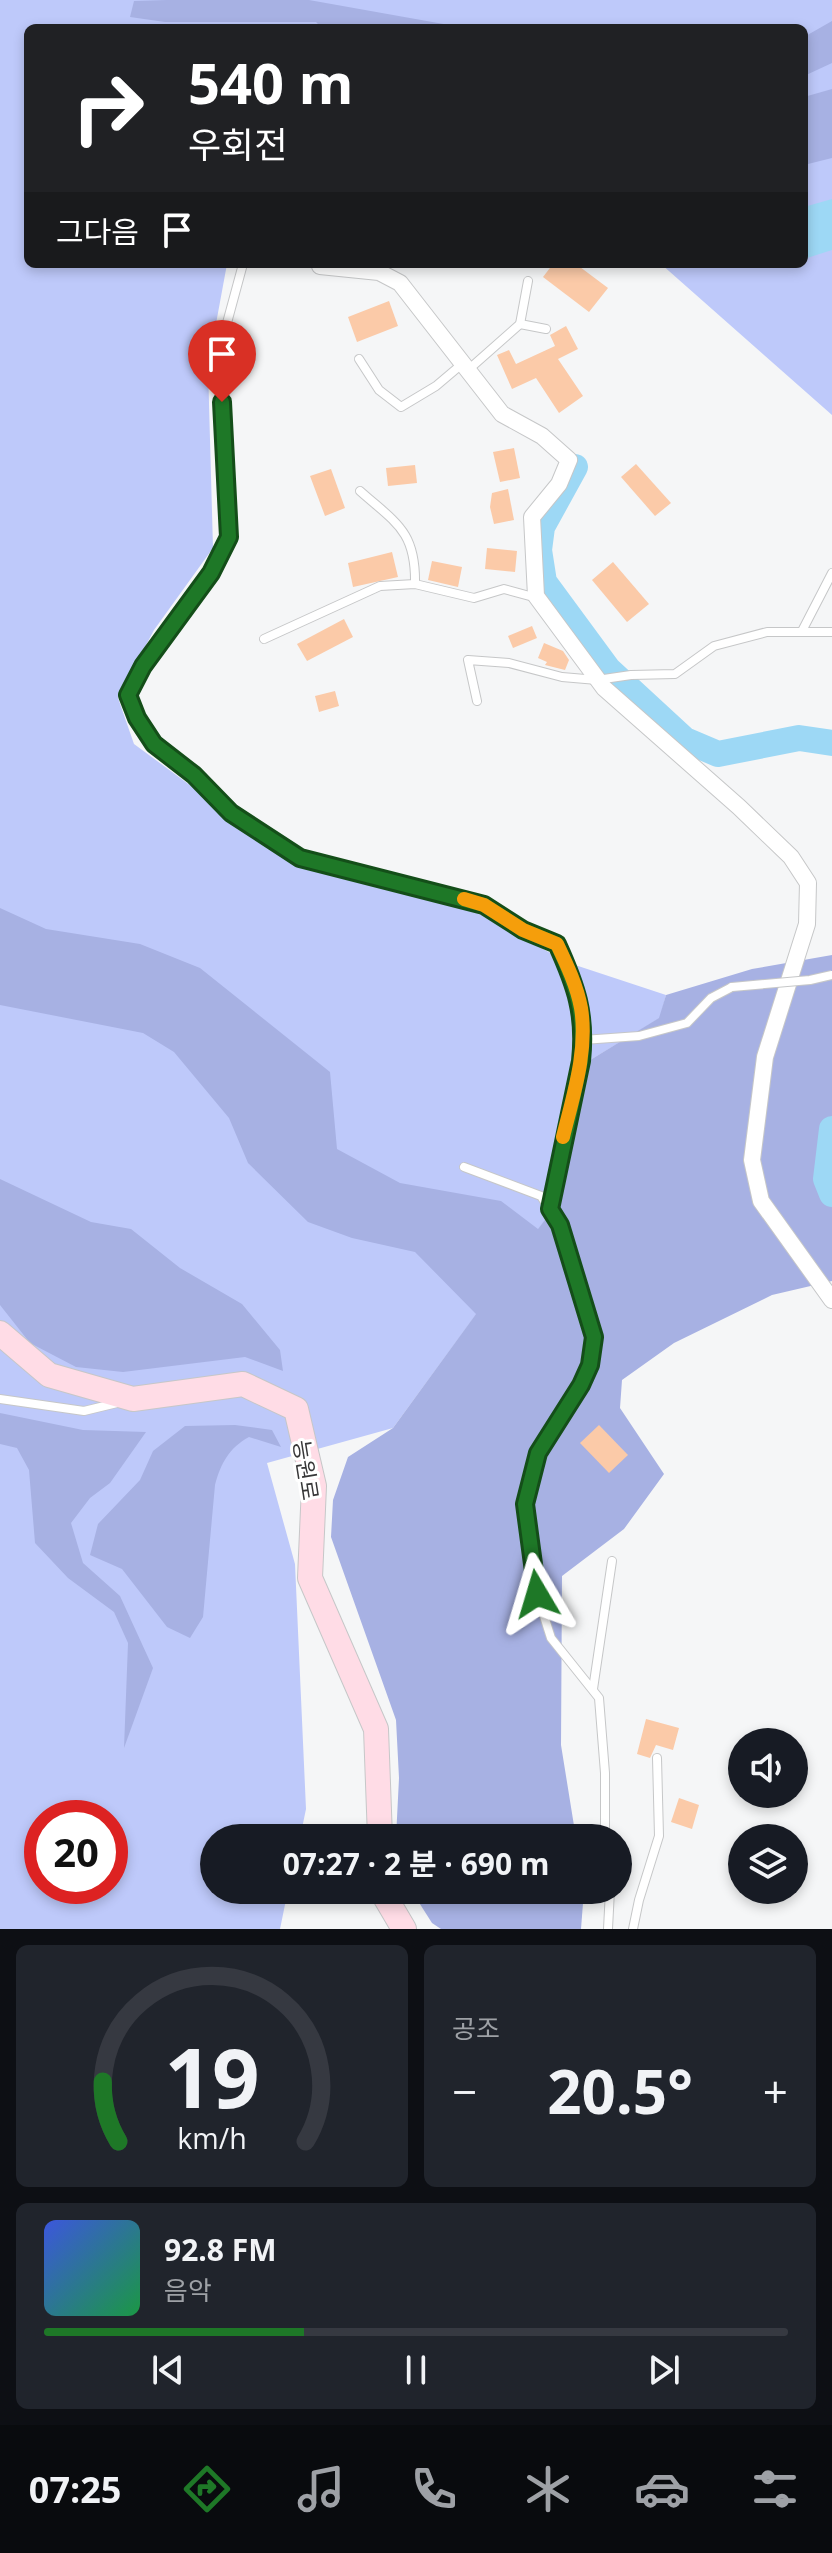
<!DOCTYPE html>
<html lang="ko">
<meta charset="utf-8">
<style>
body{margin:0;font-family:"Open Sans","Noto Sans KR",sans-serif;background:#20242c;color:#f1f3f6;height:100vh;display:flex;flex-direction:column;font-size:30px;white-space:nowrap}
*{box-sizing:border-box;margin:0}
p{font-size:26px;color:#9ea1a6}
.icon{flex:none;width:44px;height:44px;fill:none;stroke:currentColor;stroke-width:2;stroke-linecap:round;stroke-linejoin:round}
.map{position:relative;height:1929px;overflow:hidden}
.sheet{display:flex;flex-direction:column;gap:16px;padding:16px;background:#0d0f14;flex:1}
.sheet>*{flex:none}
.hud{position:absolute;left:24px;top:24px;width:784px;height:244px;border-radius:12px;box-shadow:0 4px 12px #0003;background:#202124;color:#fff;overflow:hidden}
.fabs{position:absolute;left:728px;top:1728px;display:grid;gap:16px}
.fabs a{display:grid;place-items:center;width:80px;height:80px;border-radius:50%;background:#171b24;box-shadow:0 4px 12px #0003;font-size:40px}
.speed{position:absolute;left:24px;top:1800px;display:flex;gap:16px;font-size:40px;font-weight:700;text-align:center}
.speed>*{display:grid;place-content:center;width:104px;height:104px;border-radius:50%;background:#171b24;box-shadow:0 4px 12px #0003;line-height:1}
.speed .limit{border:12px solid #d22;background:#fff;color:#111}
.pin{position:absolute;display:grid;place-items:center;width:68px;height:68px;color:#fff;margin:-82px -34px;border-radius:50% 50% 50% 0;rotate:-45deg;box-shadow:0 0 8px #0007}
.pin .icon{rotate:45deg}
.me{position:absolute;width:88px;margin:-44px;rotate:353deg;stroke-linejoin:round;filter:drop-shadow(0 0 6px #0008)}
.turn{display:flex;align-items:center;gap:28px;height:168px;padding:0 32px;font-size:36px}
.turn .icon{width:104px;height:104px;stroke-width:2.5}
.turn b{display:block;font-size:56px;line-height:68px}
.then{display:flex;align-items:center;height:76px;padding:0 32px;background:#0003;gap:16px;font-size:30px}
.big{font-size:60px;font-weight:700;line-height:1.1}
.sheet .card{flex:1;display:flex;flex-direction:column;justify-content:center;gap:12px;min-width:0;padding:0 28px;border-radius:12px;background:#20242c}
.sheet .dial{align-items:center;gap:0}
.dial svg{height:208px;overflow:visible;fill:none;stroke:#363941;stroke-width:7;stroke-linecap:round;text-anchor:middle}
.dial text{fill:#f1f3f6;stroke:none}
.song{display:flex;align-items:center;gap:24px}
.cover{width:96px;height:96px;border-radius:12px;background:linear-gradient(135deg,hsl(230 70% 55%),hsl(140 70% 35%))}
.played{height:8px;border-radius:4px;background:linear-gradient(90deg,#1e7827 35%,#363941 35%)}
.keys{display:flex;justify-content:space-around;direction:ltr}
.heat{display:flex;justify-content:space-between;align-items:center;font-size:44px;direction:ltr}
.sheet .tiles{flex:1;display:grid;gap:16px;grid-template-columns:1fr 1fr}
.card:last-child{grid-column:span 2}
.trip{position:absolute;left:200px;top:1824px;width:432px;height:80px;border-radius:40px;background:#171b24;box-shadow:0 4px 12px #0003;font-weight:700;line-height:80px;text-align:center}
.menu{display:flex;height:128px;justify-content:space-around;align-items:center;background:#090b0e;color:#9ea1a6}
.menu .icon{width:56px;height:56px}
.menu .on{color:#1e7827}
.menu b{font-size:36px;color:#f1f3f6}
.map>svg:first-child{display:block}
</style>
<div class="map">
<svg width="832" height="1929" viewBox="0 0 832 1929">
<rect width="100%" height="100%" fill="#f5f6f7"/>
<path fill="#bec9fa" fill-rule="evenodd" d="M0,0H832V415L661,264H804V28H28V264H227L208,367L213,548L154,630L118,698L134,744L297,864L466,905L566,962L666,995L660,1018L582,1065L562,1197L393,1428L267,1463L295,1564L306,1809L300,1838H214V1890H288L280,1929H0ZM42,1818H110V1886H42Z"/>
<g fill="#a7b1e3">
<path d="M167,0H309L466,28H322L316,22H165L130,17L134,1Z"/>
<path d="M832,21V63L804,76V37Z"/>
<path d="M832,89V158L804,165V97Z"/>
<path d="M0,908L46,929L140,944L200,968L330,1072L337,1149L400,1183L501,1201L538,1229L562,1197L582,1065L659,1018L666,995L752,969L832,955V1281L772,1295L674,1343L622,1380L620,1408L664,1474L624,1529L562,1576L561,1745L576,1838H396L399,1778L396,1720L331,1537L333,1500L348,1457L393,1428L476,1314L415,1252L352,1238L308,1222L248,1163L229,1118L174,1052L143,1033L0,1005Z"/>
<path d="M0,1179L91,1222L131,1229L180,1268L242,1304L280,1350L283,1371L245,1357L123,1372L76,1367L30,1343L0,1305Z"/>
<path d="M0,1413L83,1430L146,1432L110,1483L90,1498L71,1523L83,1563L120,1596L153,1668L124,1748L128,1643L114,1612L68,1578L35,1543L29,1470L17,1448L0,1444Z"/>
<path d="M235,1425L272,1430L281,1447L249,1437C229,1448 221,1463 215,1485L203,1617L190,1638L167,1627L122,1569L90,1555L98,1524L140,1480L153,1451L185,1426Z"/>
<path d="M411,1890H584L581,1929H441L432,1923Z"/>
</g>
<path fill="#9dd8f5" d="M832,199V250L804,259V207Z"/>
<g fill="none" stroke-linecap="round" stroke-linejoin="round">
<g stroke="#9dd8f5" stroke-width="26">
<path d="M575,467L542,527L539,550L544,582L608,669L685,740L718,754L799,738L832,743"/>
<path d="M832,1129L826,1179L832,1194"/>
</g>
</g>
<g fill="#fbcaa8">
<path d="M553,264H576L608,288L589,312L543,277Z"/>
<path d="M389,301L398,326L357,342L348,317Z"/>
<path d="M566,326L578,349L558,359L583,396L559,413L536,378L512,389L497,355L509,350L516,364L555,346L550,335Z"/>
<path d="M514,448L520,478L500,482L493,452Z"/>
<path d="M636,464L671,503L655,516L621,477Z"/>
<path d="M415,465L417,483L388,486L386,468Z"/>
<path d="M331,469L345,508L325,516L310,476Z"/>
<path d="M508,489L514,520L494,524L490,507L492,493Z"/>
<path d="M487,548L517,551L515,572L485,569Z"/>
<path d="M392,552L398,577L353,587L348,563Z"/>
<path d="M432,561L462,567L458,587L428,580Z"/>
<path d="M613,562L649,604L627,622L592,580Z"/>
<path d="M344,619L353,637L307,661L297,644Z"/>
<path d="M532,626L537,638L513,648L508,636Z"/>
<path d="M544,643L563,651L569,660L565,670L545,665L547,662L538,658Z"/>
<path d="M335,691L339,706L319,712L315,696Z"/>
<path d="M599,1425L628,1455L609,1473L580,1443Z"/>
<path d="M646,1719L679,1728L673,1750L656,1745L650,1758L637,1754Z"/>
<path d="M679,1798L699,1805L692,1829L671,1822Z"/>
</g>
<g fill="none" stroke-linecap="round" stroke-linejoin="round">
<defs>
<g id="lane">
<path d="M243,264L221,345L224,471L229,537L211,573L143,666L128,695L137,718L154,744L194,775L231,813L300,858L484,905L523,930L557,944C573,979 581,1002 583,1040"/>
<path d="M520,324L546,329"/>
<path d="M359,359L379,390L401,407L436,386L462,364"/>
<path d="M468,370L520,324L528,281"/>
<path d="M360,491C396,523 416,531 415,584"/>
<path d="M802,631L832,573"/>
<path d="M264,639L380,586L415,584L474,598L504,589L537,598"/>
<path d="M477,701L468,660L509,663L562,677L597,680L631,675L675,674L714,646L767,632H832"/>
<path d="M464,1167L541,1196L560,1225L594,1337L590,1365L581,1385L538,1453L525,1504L537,1594L551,1638L599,1698L605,1773V1838"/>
<path d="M550,1208L583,1040L639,1036L687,1023L711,998L732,987"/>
<path d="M0,1399L84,1411L117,1403"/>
<path d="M593,1689L612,1561"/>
<path d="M608,1929L610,1890"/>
<path d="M633,1929L639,1900L659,1836L657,1758"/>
</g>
<path id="street" d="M320,266L379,272L400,283L502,414L542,436L569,460L559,484L532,517L536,596L604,688L739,807L791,857L808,883L807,924L765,1057L752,1160L761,1201L832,1300"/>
<g id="secondary">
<path d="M0,1333L49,1375L133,1399L243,1384L296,1409L314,1486L310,1578L376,1729L380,1838"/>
<path d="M381,1890L404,1929"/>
</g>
</defs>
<use href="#lane" stroke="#c6c7c8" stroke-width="10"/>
<use href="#street" stroke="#c6c7c8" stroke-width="18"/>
<use href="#secondary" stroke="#c6c7c8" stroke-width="26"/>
<use href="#lane" stroke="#fff" stroke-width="8"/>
<use href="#street" stroke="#fff" stroke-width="16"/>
<use href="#secondary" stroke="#ffdce6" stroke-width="24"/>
<defs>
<path id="lane-bridge" d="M732,987L810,980L832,975"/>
</defs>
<use href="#lane-bridge" stroke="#c6c7c8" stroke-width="10" stroke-linecap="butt"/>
<use href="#lane-bridge" stroke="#fff" stroke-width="8"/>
</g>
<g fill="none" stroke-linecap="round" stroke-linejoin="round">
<defs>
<path id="route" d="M222,402L229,537L211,573L143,666L128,695L137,718L154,744L194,775L231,813L300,858L484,905L523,930L557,944C576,986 586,1014 581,1061L550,1209L560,1225L594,1337L590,1365L581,1385L538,1453L525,1504L537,1594"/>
</defs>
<use href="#route" stroke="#144e19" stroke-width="20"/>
<use href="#route" stroke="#1e7827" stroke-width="14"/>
<path stroke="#f59e0b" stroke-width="14" d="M464,899L484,905L523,930L557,944C567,965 577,986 581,1008C588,1051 573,1096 563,1137"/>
</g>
<g text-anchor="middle" stroke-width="6" stroke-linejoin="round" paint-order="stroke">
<g font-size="22" fill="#373738" stroke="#fff">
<text transform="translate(306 1470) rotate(81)" y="8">능원로</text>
</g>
</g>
</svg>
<div class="fabs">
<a><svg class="icon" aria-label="sound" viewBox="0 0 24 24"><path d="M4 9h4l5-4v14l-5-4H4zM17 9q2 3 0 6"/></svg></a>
<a><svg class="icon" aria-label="layers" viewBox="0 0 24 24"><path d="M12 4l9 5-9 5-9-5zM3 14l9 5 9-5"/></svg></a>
</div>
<div class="speed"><div class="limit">20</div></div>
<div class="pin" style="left:222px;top:402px;background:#d93025"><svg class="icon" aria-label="arrive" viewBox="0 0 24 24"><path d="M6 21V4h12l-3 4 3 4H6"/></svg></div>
<svg class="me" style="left:537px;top:1594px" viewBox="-20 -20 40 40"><path d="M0-17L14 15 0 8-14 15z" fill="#1e7827" stroke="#fff" stroke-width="4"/></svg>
<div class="trip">07:27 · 2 분 · 690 m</div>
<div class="hud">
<div class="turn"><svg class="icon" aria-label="right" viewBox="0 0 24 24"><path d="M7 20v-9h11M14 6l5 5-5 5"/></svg><div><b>540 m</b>우회전</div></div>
<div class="then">그다음<svg class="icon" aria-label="arrive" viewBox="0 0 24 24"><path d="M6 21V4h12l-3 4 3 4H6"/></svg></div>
</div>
</div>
<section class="sheet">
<div class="tiles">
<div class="card dial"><svg viewBox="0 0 100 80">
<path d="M14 69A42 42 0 1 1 86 69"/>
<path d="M14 69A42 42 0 0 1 8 46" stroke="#1e7827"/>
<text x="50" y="56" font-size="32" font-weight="700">19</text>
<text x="50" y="72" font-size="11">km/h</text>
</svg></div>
<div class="card"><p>공조</p>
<div class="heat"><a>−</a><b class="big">20.5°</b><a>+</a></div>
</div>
<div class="card">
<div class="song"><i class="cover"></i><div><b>92.8 FM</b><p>음악</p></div></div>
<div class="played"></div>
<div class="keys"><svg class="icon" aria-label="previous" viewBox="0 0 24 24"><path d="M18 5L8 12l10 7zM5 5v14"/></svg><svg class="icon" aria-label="pause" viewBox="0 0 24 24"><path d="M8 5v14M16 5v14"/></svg><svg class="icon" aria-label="next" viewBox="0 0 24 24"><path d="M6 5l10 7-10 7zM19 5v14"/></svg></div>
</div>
</div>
</section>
<nav class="menu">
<b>07:25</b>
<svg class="icon on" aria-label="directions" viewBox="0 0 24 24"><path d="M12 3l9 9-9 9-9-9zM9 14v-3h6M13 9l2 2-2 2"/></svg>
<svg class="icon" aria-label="music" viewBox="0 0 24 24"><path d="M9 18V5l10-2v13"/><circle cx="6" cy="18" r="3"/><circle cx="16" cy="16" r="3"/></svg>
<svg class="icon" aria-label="phone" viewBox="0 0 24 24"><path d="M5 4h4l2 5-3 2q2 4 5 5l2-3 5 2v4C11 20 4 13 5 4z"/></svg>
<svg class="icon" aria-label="climate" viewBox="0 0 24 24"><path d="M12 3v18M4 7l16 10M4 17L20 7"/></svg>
<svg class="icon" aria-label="car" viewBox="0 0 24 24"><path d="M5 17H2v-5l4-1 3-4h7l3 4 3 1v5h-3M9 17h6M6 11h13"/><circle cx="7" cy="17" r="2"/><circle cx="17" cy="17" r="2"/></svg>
<svg class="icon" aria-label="filters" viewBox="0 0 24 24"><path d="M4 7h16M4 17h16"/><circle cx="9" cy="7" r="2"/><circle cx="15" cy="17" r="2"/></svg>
</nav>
